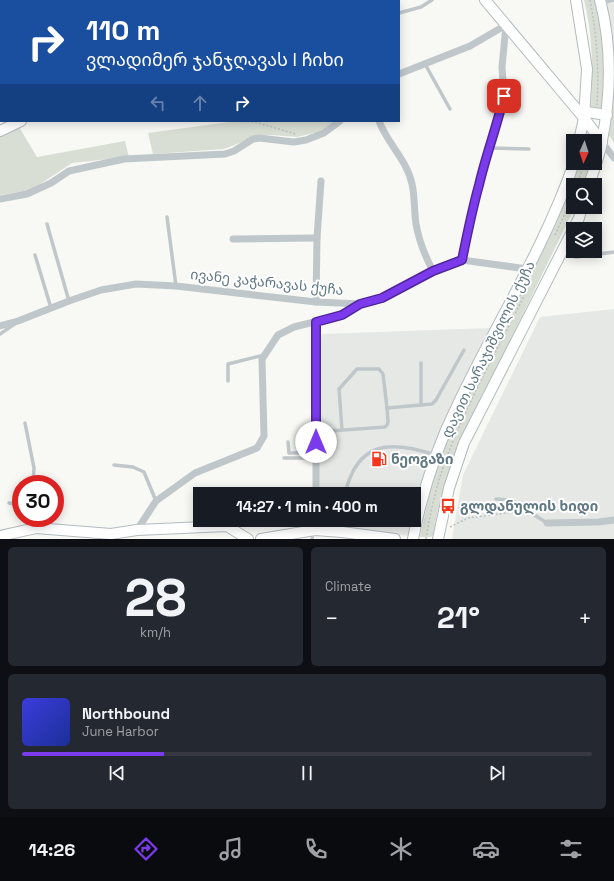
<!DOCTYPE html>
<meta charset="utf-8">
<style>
body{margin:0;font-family:"Space Grotesk","Noto Sans Georgian",sans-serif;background:#242831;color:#f1f3f6;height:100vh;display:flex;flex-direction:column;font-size:15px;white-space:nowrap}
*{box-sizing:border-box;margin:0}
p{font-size:13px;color:#9ea1a6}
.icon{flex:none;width:22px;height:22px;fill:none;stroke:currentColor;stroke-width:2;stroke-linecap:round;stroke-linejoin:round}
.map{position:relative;height:539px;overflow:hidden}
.drawer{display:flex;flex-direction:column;gap:8px;padding:8px;background:#0d0f14;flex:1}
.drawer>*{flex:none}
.hud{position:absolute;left:0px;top:0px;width:400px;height:122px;box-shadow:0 2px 10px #0003;background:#1a4fa0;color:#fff;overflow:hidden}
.needle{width:26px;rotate:183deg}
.controls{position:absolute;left:566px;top:134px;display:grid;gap:8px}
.controls a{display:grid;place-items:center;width:36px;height:36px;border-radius:0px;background:#171b24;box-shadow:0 2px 10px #0003;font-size:20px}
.speed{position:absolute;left:12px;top:475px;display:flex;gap:8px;font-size:20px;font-weight:700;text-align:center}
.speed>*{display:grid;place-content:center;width:52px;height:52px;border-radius:50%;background:#171b24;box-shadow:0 2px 10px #0003;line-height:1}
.speed .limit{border:6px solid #d22;background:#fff;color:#111}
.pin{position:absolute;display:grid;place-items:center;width:34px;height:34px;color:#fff;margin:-17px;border-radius:8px;box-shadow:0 2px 6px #0006}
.me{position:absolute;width:44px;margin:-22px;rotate:0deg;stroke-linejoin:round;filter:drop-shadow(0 0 3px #0008)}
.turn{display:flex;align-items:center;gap:14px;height:84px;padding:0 20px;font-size:18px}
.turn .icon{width:52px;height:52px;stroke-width:2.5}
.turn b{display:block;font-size:28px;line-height:34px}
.lanes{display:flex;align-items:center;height:38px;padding:0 20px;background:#0003;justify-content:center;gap:20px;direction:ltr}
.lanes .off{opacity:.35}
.big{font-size:30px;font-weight:800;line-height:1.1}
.drawer .tile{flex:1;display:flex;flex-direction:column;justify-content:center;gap:6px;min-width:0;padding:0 14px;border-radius:6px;background:#242831}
.drawer .dial{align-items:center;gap:0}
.dial b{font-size:52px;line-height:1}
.song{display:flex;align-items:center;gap:12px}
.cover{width:48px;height:48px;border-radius:6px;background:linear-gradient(135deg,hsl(240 70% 55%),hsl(230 70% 35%))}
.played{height:4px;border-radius:2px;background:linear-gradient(90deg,#7c3aed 25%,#363941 25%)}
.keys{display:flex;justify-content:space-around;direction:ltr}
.heat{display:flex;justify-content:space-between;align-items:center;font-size:22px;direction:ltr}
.drawer .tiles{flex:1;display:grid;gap:8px;grid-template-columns:1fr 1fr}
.tile:last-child{grid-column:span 2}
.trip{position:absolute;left:193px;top:487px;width:228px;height:40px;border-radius:0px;background:#171b24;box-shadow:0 2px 10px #0003;font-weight:800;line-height:40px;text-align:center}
.menu{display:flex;height:64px;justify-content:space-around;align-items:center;background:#090b0e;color:#9ea1a6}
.menu .icon{width:28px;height:28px}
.menu .active{color:#7c3aed}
.menu b{font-size:18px;color:#f1f3f6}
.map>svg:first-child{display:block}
</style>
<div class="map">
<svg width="614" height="539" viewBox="0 0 614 539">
<rect width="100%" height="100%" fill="#f8f8f5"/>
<g fill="#e6e8e6">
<path d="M604,0H614V48L612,49Z"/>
<path d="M614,309V539H452L463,475L540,317Z"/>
<path d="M491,328L421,489L411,536L319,526V520H414V494H319V352L322,334Z"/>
</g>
<g fill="#d9ded4">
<path d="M5,0H91L92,1H5Z"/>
<path d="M584,0H597L603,35L606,79L603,112L591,108C593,72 593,35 584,0Z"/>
<path d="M614,70V143L609,135Z"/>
<path d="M236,121H334L323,131L297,137L271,135L257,136L224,149L153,154L148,133Z"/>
<path d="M19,127L37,157L125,141L129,157L72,163L31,190L0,195V136Z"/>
<path d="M579,163H592L585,185H573V207H575L461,441C447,474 439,501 433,535L431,537H420L432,483L447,439L460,409L567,194Z"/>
</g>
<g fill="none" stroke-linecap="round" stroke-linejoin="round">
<defs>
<g id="secondary">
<path d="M95,0V1"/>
<path d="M485,0L584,118L602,142"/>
<path d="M576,0L587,69L584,118L579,141"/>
<path d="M580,111L607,115"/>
<path d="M0,131L21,121"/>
<path d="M589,185C593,171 600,156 602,141C611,94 612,46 600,0"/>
<path d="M0,536L36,528L111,534L137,530L227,526L248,539"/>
<path d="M261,539L315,530L342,532L395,539"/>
<path d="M413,539C422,493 437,446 458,404C496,324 545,247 574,163"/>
<path d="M438,539L449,488L464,443L579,218L582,207"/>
</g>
</defs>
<use href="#secondary" stroke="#b3bbbf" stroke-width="12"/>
<g stroke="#bbbfc2" stroke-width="1.5" stroke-dasharray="2 2" stroke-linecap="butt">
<path d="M285,0V1"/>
<path d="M590,0C597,35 599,70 597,105"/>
<path d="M235,121L255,122L296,134"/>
<path d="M577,185L584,163"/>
<path d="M555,235L573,196"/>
<path d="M450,527L468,518L513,512L517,509"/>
<path d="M426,539C430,513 436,487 445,462C466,404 499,347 526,292"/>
</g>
<g stroke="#c0c7ca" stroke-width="3.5">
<path d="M112,0V1"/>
<path d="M254,0V1"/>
<path d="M601,3L614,0"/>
<path d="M399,13L421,7L432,0"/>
<path d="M0,30H1"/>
<path d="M0,61L1,63"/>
<path d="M425,64L450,109"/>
<path d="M0,85H1"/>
<path d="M0,112L1,111"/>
<path d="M489,148L529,149"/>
<path d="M167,217L176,286"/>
<path d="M47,224L69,301"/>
<path d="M562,253L576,257L614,252"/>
<path d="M35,255L51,308"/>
<path d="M0,334L16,323"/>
<path d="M228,381V364L264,355"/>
<path d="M421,405L432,404L436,400L464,350"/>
<path d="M25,423L34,468L33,484"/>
<path d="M342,430L339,389L357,369H379L383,374L387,408"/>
<path d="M316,432L385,427L387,425L388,422L387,408L421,405V363"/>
<path d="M288,442L289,453H316"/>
<path d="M284,458H316"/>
<path d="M114,465L133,467L144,472L156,501"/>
<path d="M345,494C357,441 390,440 435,455"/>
<path d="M496,499L511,500L547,523"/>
<path d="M9,503L21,505"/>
<path d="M34,518L36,527"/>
<path d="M341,520L342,531"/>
<path d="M312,539L313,532"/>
</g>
<g stroke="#c0c7ca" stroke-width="7">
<path d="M198,0V1"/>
<path d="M307,0L308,1"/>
<path d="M399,74L470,46L506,25"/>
<path d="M379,121C387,143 407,160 412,184C415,197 414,211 416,224C419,241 425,256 433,271"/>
<path d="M602,142L614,158"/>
<path d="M0,199L27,194L51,183L69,171L124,159L225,154L234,151L253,139L259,138L294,142L306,140L324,133L340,121"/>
<path d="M233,239L317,238"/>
<path d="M462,260L478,186L489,148L499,119L504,96L502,67L506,25"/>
<path d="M316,302L317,238L321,181"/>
<path d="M0,326L18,321L69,301L101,290L136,284L176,286L316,302L361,304L383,298L433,271L462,260L527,269"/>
<path d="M316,494V322"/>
<path d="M547,523L599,522L614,520"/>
<path d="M137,530L156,501L195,473L257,448L264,436L262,359L278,335L294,327L342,315L360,305"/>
<path d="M315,530V520"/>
</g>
<use href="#secondary" stroke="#fff" stroke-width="10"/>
</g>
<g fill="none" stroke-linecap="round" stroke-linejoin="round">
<defs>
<path id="route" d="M316,442V322L342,315L360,304L382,298L433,271L462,260C467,235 472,210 479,185C486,155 497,126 504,96"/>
</defs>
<use href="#route" stroke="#51269a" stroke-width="10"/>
<use href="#route" stroke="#7c3aed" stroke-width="7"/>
</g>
<defs>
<symbol id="fuel-bare" viewBox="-9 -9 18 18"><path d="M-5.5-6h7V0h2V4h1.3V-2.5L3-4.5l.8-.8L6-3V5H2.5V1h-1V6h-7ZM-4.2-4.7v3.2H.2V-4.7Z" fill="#f4361a" stroke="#fff" stroke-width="2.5" paint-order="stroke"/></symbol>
<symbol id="bus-bare" viewBox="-9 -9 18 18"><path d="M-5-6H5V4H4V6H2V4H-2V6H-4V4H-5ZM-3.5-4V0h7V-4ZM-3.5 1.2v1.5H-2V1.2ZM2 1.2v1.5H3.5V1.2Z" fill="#f4361a" stroke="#fff" stroke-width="2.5" paint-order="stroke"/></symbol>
</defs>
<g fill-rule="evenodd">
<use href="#fuel-bare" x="368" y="448" width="22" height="22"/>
<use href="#bus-bare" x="437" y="495" width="22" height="22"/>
</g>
<g text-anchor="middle" stroke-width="4" stroke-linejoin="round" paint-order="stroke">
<g font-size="14" fill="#607883" stroke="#fff">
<text transform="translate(267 282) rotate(6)" y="5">ივანე კაჭარავას ქუჩა</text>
<text transform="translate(488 349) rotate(-64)" y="5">დავით სარაჯიშვილის ქუჩა</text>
</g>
<g font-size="14" font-weight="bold" fill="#607883" stroke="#fff" text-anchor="start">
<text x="391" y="464">ნეოგაზი</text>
<text x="460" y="511">გლდანულის ხიდი</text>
</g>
</g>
</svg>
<div class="controls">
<a><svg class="needle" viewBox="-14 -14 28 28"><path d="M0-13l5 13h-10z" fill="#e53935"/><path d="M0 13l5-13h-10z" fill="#9ea1a6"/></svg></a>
<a><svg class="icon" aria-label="search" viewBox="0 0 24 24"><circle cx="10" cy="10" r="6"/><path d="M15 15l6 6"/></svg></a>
<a><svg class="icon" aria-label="layers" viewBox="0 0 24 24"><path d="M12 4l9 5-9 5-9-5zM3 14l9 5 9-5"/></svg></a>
</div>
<div class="speed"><div class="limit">30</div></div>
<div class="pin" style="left:504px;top:96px;background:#d93025"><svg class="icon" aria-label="arrive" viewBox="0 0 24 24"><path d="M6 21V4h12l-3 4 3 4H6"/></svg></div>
<svg class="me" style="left:316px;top:442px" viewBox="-20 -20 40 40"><circle r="19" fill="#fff"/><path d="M0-13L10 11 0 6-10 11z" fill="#7c3aed"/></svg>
<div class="trip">14:27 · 1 min · 400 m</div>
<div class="hud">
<div class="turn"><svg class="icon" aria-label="right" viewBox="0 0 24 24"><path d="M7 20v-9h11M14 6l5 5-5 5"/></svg><div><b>110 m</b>ვლადიმერ ჯანჯღავას I ჩიხი</div></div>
<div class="lanes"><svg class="icon off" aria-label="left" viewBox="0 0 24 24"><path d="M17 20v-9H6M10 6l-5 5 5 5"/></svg><svg class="icon off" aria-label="ahead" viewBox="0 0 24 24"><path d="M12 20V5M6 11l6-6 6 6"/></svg><svg class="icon" aria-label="right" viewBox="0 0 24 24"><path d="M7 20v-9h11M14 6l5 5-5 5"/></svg></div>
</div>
</div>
<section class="drawer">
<div class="tiles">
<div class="tile dial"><b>28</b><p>km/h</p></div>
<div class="tile"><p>Climate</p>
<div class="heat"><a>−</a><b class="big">21°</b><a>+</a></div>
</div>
<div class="tile">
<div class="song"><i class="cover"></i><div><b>Northbound</b><p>June Harbor</p></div></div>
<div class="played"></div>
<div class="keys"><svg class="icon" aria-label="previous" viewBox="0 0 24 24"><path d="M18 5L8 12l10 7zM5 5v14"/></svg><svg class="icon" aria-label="pause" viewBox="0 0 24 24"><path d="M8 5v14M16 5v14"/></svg><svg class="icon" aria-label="next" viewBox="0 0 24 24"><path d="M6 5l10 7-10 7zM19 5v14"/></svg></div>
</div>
</div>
</section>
<nav class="menu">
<b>14:26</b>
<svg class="icon active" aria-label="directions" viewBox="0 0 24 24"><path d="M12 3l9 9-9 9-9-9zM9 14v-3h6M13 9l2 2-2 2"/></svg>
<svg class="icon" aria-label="music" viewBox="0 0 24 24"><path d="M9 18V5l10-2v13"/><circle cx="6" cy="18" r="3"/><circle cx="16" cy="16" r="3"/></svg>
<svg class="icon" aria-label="phone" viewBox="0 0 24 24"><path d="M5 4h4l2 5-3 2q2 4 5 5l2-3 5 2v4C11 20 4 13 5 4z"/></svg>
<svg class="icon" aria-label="climate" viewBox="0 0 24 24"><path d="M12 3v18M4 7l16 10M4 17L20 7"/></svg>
<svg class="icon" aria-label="car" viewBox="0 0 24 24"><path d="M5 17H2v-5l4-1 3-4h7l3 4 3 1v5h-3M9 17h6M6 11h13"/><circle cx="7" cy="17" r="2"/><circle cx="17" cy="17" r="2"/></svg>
<svg class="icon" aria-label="filters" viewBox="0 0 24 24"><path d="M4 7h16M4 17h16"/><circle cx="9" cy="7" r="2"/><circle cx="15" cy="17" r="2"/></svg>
</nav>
